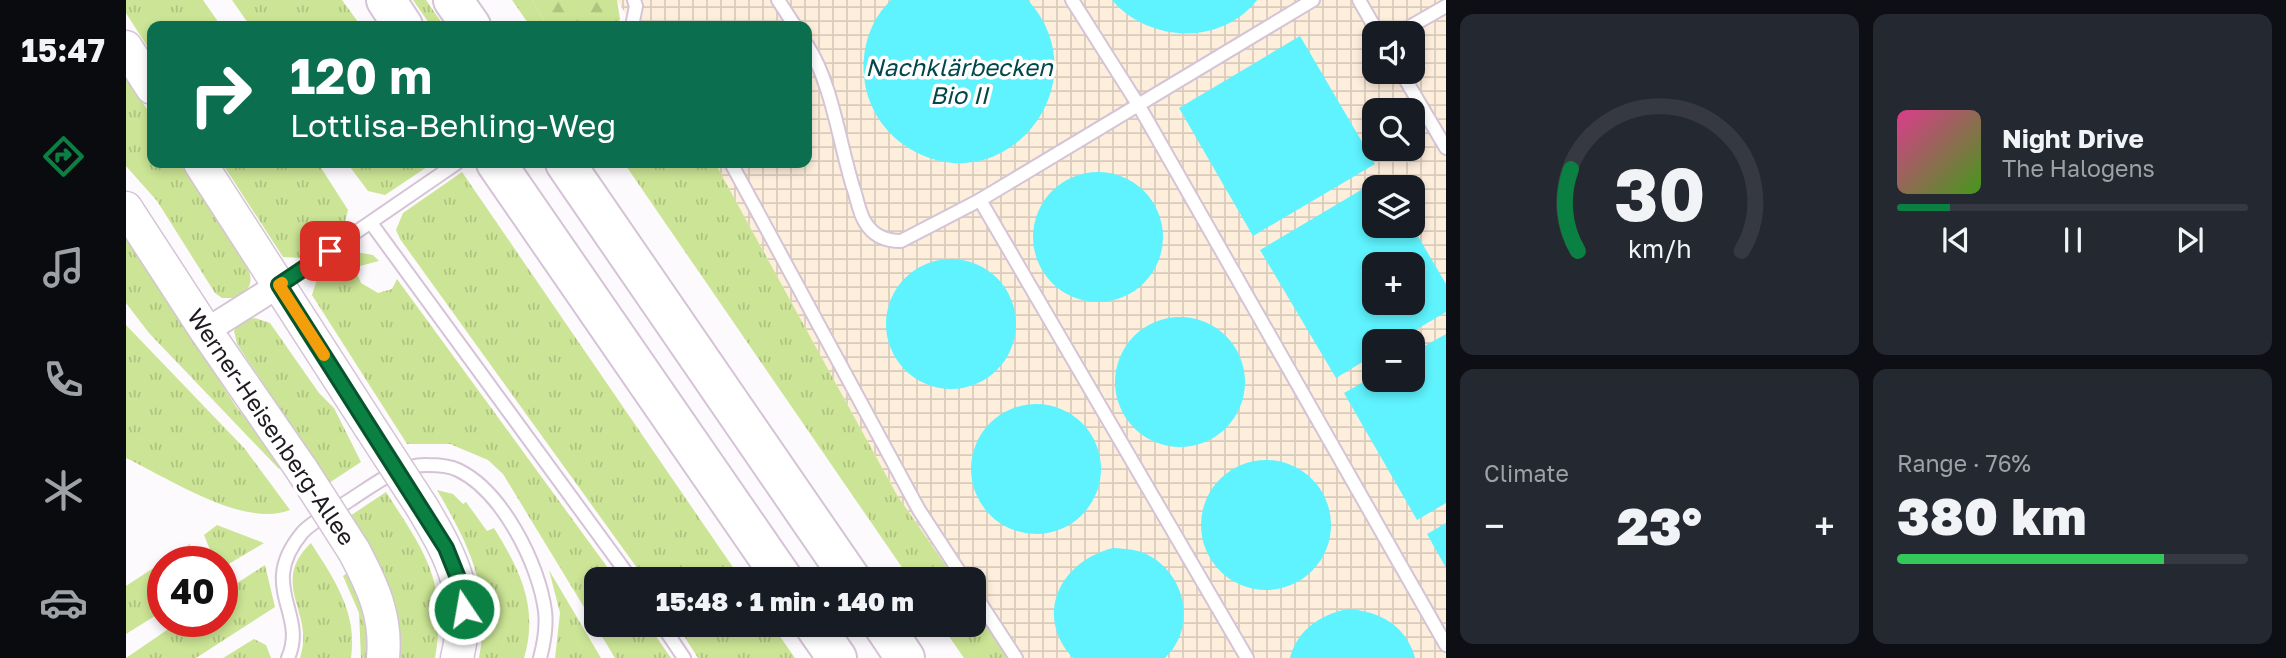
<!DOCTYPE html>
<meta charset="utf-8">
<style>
body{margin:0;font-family:"Golos Text",sans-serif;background:#242831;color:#f1f3f6;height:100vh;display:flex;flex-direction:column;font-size:26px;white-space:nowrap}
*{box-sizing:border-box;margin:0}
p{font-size:23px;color:#9ea1a6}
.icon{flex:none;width:38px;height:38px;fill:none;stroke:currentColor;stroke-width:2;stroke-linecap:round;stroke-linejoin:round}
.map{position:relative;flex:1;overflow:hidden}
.drawer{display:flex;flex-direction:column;gap:14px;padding:14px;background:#0d0f14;width:840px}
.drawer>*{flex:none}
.guide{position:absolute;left:21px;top:21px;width:665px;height:147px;border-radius:14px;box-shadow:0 4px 10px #0003;background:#0b6e4f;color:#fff;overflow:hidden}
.fabs{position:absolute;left:1236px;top:21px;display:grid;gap:14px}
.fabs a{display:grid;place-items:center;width:63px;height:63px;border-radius:14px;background:#171b24;box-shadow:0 4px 10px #0003;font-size:35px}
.speed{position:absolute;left:21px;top:546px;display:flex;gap:14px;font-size:35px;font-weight:700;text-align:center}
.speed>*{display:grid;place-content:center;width:91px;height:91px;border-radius:50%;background:#171b24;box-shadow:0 4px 10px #0003;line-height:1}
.speed .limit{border:10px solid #d22;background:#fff;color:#111}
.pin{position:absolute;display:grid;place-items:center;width:60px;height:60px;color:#fff;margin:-30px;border-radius:14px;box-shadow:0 4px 10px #0006}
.me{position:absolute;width:77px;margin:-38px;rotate:348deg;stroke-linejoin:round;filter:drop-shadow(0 0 5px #0008)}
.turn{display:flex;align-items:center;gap:24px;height:147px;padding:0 28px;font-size:32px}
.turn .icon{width:91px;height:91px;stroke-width:2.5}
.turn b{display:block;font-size:49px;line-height:60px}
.big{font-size:52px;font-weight:800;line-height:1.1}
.drawer .tile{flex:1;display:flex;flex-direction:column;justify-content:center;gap:10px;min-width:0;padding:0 24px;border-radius:14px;background:#242831}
.drawer .dial{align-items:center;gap:0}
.dial svg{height:182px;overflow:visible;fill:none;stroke:#363941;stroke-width:7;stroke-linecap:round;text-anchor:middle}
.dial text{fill:#f1f3f6;stroke:none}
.song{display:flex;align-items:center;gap:21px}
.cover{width:84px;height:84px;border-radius:10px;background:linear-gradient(135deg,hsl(330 70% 55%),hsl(100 70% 35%))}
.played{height:7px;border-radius:4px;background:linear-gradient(90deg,#0b8043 15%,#363941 15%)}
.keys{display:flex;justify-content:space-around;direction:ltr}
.heat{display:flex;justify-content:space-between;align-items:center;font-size:38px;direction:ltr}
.charge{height:10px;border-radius:5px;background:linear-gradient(90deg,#34c759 76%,#363941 0)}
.drawer .tiles{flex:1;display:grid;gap:14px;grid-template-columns:repeat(2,1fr)}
.trip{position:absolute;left:458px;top:567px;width:402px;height:70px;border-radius:14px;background:#171b24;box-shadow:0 4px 10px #0003;font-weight:800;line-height:70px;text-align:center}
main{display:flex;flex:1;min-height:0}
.dock{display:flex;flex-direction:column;width:126px;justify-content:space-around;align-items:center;background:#090b0e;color:#9ea1a6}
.dock .icon{width:49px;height:49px}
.dock .current{color:#0b8043}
.dock b{font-size:32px;color:#f1f3f6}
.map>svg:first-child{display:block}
</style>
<main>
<nav class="dock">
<b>15:47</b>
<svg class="icon current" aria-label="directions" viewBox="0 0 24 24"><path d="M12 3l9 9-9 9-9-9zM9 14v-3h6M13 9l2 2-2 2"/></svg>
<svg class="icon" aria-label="music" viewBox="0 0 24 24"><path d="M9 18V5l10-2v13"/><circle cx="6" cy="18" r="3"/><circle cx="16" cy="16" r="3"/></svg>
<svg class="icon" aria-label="phone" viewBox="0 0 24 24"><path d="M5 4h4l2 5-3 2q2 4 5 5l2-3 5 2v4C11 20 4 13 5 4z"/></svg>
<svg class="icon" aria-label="climate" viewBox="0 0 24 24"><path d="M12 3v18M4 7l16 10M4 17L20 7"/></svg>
<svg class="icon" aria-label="car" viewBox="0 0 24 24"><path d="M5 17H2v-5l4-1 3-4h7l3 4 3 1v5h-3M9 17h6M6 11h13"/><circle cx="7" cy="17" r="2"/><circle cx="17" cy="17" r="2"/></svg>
</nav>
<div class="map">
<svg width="1320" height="658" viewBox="0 0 1320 658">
<defs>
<pattern id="industrial-grid" width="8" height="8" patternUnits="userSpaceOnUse" patternTransform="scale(1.75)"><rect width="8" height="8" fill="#feeedc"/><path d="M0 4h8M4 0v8" fill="none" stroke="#d9ccbc"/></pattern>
<pattern id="grass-tufts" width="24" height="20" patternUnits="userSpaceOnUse" patternTransform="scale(1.75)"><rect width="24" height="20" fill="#cbe495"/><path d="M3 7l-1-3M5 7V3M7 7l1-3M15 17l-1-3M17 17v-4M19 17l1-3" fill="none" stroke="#aec380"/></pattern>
<pattern id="forest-firs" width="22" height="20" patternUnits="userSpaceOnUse" patternTransform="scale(1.75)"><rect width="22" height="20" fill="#cbe495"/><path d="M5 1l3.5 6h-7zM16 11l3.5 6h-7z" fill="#aec380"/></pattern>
</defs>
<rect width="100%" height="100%" fill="#fdfafd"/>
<path fill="url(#industrial-grid)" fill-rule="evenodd" d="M491,0H1320V658H859L860,625L849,609V579H829L771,495L589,163H681V26H507ZM1248,33H1286V72H1248ZM1248,110H1286V149H1248ZM1248,187H1286V226H1248ZM1248,264H1286V303H1248ZM1248,341H1286V380H1248Z"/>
<g fill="url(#grass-tufts)">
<path d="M0,0H77L95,26H26V54L0,13Z"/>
<path d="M106,0H216L235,26H124Z"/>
<path d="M287,0H300L318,26H305Z"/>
<path d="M386,0H406L421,26H404Z"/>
<path d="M0,76L26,117V163H55L122,269C128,282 123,290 112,298H96L89,293L31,201L0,166Z"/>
<path d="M96,163H192L222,210L217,230L175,258L157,257Z"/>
<path d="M221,163H307L259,195L242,191Z"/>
<path d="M498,163H589L771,495L829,579H784Z"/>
<path d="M336,172L615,579H519L274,239L270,230L277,213Z"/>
<path d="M0,236L111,408L158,465L153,469L23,333L0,303Z"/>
<path d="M230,252L247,255L253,261L234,266L230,271L235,283L252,293L266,289L271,279L490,579H471V625H522L545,658H489L377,474L362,460L324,444H281L186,295L192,276Z"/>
<path d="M129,318L144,323L193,393L208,408L235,462L203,483L111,344L108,331L114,321Z"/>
<path d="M0,325L119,449L164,510C117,528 44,479 0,458Z"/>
<path d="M311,490L327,494L337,504L340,502L361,531L368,528C394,570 413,608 398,658H353C366,590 344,547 311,490Z"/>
<path d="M260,492C300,554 322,582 309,658H273C278,604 251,560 224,516Z"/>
<path d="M91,525L138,543L96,568V562H89L78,535Z"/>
<path d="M185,543C208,579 232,613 225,658H174C190,613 142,584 185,543Z"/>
<path d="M64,544L69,562H37V611L0,634V586Z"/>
<path d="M139,565L149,607L70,658H0L54,621H96V593Z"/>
<path d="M423,570L475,658H429L434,613Z"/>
<path d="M224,571L241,611L243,658H235L233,613L217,576Z"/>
<path d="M849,609L881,658H838L815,625H849Z"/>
<path d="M551,625H646L669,658H572Z"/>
<path d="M128,639L140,645L145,658H97Z"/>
</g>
<path fill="url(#forest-firs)" d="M406,0H491L494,19L491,26H421Z"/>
<g fill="#5ef3fe" fill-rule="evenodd">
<path d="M765,0H902C979,86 873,210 778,145C759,132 745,111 740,89C733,57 741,23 765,0Z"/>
<path d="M986,0H1131C1095,46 1023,43 986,0Z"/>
<path d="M1174,36L1249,164L1127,236L1053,108Z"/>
<circle cx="972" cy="237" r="65"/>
<path d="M1257,177L1263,187H1248V226H1286L1320,284V312L1271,341H1248V355L1210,378L1134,250ZM1248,264H1286V303H1248Z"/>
<circle cx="825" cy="324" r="65"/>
<circle cx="1054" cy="382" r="65"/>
<path d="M1320,334V503L1291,520L1218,393L1248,376V380H1286V353Z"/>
<circle cx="910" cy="469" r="65"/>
<circle cx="1140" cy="525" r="65"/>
<path d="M1320,523V568L1301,534Z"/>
<path d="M987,548C1000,549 1013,549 1024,556C1060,576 1071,628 1039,658H947C907,614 935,561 987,548Z"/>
<path d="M1221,609C1253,611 1280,625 1289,658H1164C1171,630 1194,615 1221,609Z"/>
</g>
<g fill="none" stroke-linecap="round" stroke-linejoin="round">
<defs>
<g id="service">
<path d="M652,0L669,26"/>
<path d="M946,0L1013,106L1320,645"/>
<path d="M1233,0L1252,33"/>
<path d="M506,26L510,6L508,0"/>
<path d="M1273,33L1320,6"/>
<path d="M681,45C706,83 713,142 727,187C731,198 733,213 739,222C747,236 760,241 775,241L854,200L1187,0"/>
<path d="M1275,72L1320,148"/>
<path d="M605,163L793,510L838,579"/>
<path d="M854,200L1121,658"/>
<path d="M245,223L505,579"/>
<path d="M153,285L331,163"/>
<path d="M849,595L890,658"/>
<path d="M536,625L558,658"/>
<path d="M162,658C182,613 131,587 176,533C187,520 210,510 224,500C246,486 273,464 301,465C310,465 324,466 332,470C376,491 413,564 419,611C421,627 418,643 414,658"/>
</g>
<path id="minor" d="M80,331L153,285"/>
<g id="tertiary">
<path d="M0,47L26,88"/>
<path d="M74,163L244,427"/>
<path d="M0,208L80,331L176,470"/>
<path d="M296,507C327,559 346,596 331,658"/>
<path d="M228,551C247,587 261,617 257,658"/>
</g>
<g id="motorway">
<path d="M260,0L277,26"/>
<path d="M327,0L345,26"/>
<path d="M370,163L657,579"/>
<path d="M439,163L725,579"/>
<path d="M688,625L711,658"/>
<path d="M757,625L779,658"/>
</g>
</defs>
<use href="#service" stroke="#d4c4d6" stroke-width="16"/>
<use href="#minor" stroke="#d4c4d6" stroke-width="28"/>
<use href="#tertiary" stroke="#d4c4d6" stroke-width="35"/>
<use href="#motorway" stroke="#d4c4d6" stroke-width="42"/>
<use href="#service" stroke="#fff" stroke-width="12"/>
<use href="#minor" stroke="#fff" stroke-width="24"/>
<use href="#tertiary" stroke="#fff" stroke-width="32"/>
<use href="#motorway" stroke="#fff" stroke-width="38"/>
<defs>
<g id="tertiary-bridge">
<path d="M244,427L296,507"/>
<path d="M176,470L228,551"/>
</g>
</defs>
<use href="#tertiary-bridge" stroke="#d4c4d6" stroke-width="35" stroke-linecap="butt"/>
<use href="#tertiary-bridge" stroke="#fff" stroke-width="32"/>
</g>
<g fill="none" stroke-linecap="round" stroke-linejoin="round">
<defs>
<path id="route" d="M204,251L153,285L320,548L334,583L338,609"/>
</defs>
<use href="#route" stroke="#07532c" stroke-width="18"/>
<use href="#route" stroke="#0b8043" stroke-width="12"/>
<path stroke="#f59e0b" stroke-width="12" d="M156,283L153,285L198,355"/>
</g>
<g text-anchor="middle" stroke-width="7" stroke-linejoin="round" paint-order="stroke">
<g font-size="23" fill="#1f1a20" stroke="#fff">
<text transform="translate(145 427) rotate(56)" y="8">Werner-Heisenberg-Allee</text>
</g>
<g font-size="24" font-style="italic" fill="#00484c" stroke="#fff">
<text x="833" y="76">Nachklärbecken<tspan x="833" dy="28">Bio II</tspan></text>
</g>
</g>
</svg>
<div class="fabs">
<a><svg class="icon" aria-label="sound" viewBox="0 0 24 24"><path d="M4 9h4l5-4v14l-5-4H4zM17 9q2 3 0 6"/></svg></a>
<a><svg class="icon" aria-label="search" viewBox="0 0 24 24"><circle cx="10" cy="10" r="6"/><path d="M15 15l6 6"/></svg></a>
<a><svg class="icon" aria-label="layers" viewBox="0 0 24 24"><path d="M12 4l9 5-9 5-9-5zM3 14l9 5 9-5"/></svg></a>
<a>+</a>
<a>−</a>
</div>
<div class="speed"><div class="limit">40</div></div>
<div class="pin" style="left:204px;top:251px;background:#d93025"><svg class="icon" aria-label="arrive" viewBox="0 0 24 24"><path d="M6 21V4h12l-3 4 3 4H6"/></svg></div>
<svg class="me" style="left:338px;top:609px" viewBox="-20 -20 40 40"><circle r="17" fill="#0b8043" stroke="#fff" stroke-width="3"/><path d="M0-11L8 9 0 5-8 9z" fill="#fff"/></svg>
<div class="trip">15:48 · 1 min · 140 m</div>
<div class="guide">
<div class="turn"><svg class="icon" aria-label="right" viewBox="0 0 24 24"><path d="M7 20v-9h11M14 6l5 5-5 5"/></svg><div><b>120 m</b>Lottlisa-Behling-Weg</div></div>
</div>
</div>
<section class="drawer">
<div class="tiles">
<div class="tile dial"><svg viewBox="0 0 100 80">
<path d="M14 69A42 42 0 1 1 86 69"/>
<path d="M14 69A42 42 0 0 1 11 33" stroke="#0b8043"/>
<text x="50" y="56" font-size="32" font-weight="700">30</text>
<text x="50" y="72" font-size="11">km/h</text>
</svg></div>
<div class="tile">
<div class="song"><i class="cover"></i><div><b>Night Drive</b><p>The Halogens</p></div></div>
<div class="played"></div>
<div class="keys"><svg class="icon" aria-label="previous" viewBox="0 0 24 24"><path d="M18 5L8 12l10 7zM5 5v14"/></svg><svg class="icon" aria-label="pause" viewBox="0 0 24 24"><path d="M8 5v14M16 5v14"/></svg><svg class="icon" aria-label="next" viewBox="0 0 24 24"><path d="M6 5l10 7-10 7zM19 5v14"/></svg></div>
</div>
<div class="tile"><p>Climate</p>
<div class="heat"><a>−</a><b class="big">23°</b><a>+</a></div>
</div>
<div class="tile"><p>Range · 76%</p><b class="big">380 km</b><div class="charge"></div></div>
</div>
</section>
</main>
